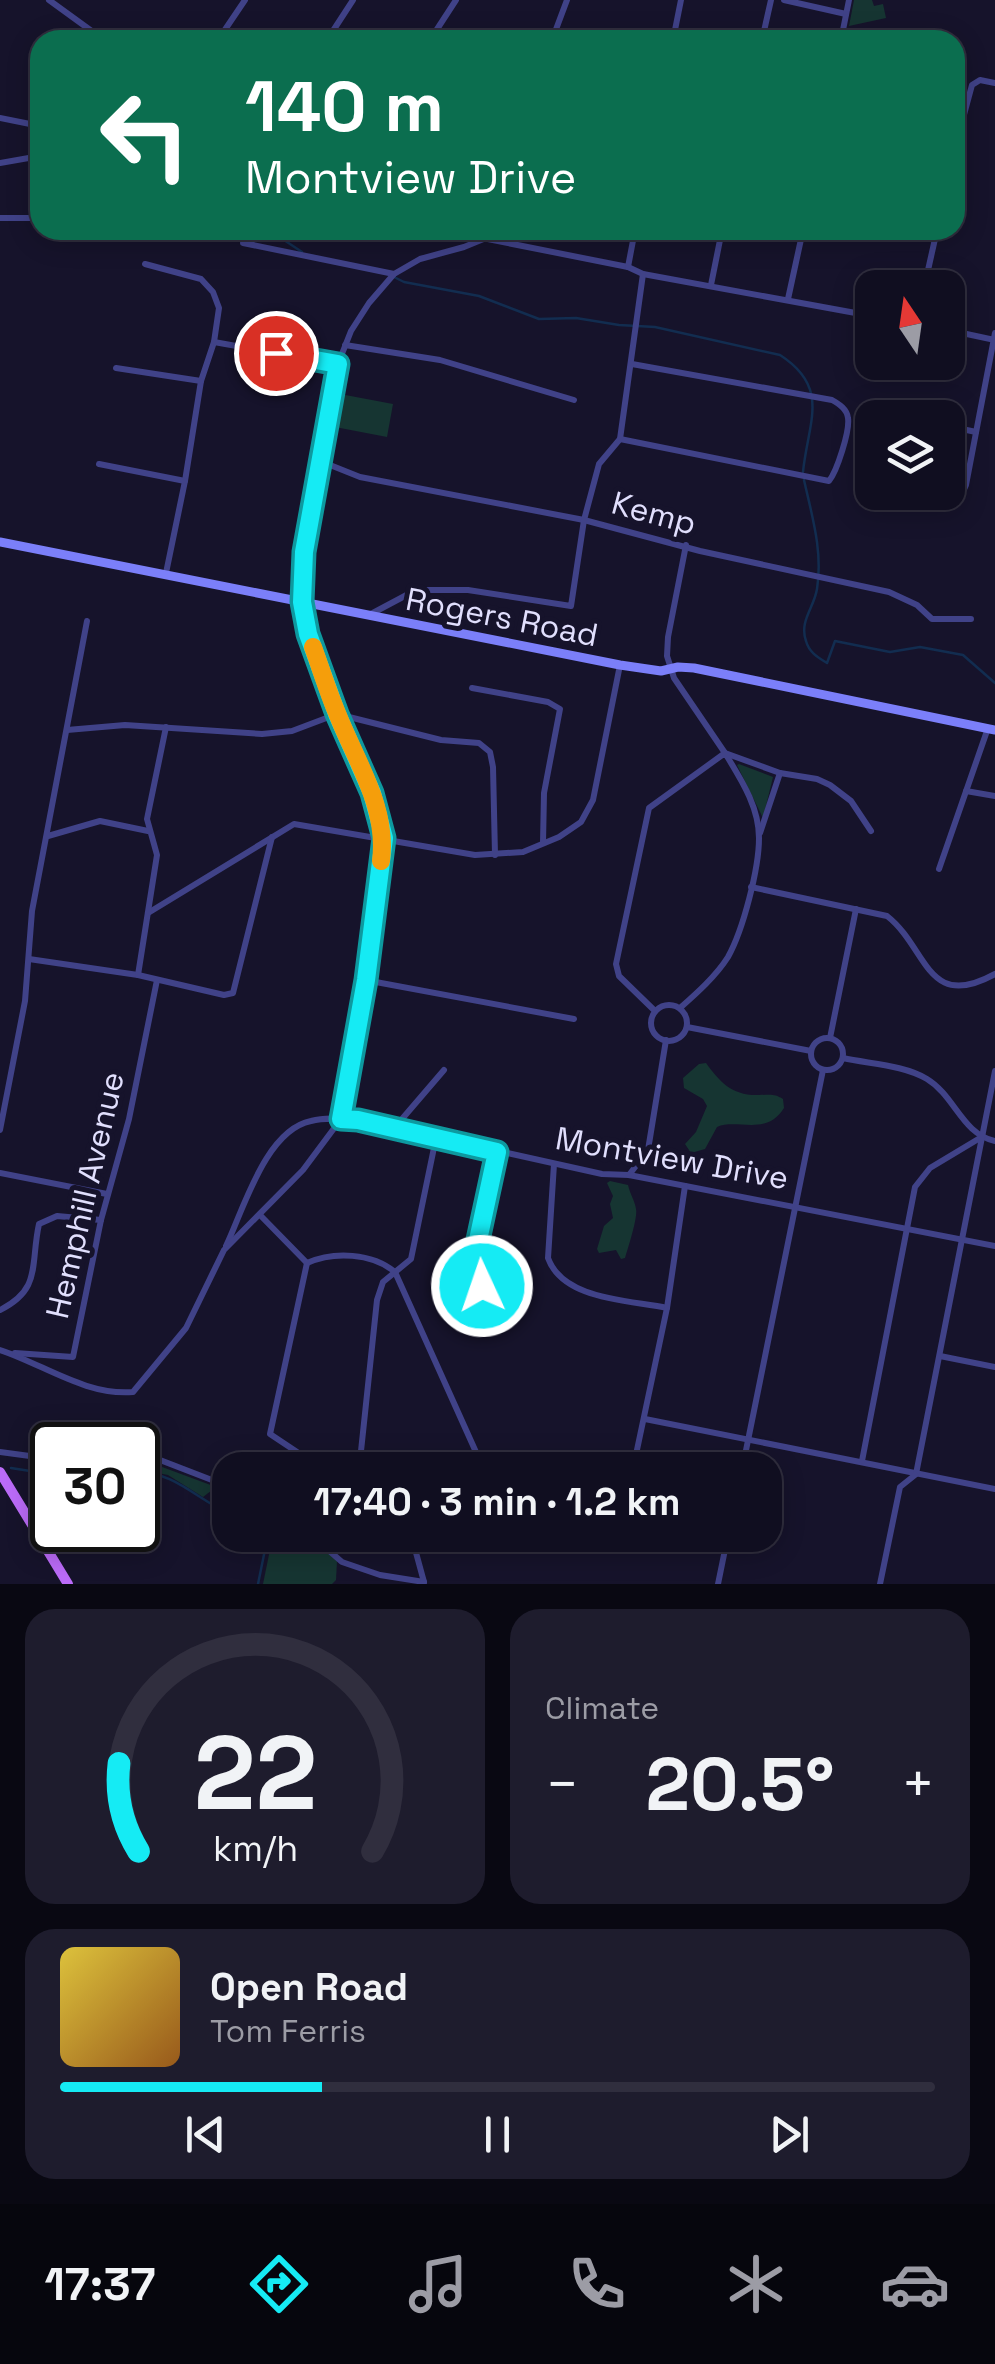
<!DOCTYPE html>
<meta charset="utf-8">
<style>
body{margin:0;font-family:"Space Grotesk",sans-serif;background:#1e1c2d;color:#f1f3f6;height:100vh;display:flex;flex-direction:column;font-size:38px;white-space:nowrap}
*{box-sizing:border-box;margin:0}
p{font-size:32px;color:#9c9ca5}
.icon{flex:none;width:55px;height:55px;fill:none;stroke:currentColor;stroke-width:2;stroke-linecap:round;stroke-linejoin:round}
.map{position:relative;height:1584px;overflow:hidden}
.panel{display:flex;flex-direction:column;gap:25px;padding:25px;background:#090812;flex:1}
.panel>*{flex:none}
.top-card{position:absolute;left:30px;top:30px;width:935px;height:210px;border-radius:30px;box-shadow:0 5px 25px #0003,0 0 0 2px #302e3e;background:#0b6e4f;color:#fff;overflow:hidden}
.needle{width:65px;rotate:347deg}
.buttons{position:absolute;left:855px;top:270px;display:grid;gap:20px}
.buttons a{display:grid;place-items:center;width:110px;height:110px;border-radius:20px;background:#100e20;box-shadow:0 5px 25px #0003,0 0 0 2px #302e3e;font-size:50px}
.speed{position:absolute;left:30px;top:1422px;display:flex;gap:20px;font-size:50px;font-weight:700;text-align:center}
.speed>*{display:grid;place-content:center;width:130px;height:130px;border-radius:50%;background:#100e20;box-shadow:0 5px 25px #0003,0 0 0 2px #302e3e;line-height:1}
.speed .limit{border:5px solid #111;border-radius:15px;background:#fff;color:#111}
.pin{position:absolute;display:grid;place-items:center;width:85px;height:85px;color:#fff;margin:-42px;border:5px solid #fff;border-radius:50%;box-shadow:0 2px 10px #0007}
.me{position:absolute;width:110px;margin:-55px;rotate:357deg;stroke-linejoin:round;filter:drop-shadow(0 0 8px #0008)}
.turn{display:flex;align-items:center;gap:35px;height:210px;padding:0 50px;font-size:45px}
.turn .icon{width:130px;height:130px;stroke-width:2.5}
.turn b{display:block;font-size:70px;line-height:85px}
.big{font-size:75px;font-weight:700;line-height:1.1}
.panel .card{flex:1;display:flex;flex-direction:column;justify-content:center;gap:15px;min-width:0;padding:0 35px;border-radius:30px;background:#1e1c2d}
.panel .dial{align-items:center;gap:0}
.dial svg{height:260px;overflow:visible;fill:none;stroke:#302e3e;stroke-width:7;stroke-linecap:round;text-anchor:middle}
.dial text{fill:#f1f3f6;stroke:none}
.song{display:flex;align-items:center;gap:30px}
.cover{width:120px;height:120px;border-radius:15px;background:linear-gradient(135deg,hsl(50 70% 55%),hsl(30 70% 35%))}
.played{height:10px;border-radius:5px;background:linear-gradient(90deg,#15ebf4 30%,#302e3e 30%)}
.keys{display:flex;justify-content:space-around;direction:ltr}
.heat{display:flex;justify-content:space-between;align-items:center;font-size:55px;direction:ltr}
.panel .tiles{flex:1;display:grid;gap:25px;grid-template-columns:1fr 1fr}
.card:last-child{grid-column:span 2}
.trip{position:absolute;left:212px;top:1452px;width:570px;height:100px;border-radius:30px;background:#100e20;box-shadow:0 5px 25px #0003,0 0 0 2px #302e3e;font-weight:700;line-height:100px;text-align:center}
.menu{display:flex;height:160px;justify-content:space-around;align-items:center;background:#06060d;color:#9c9ca5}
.menu .icon{width:70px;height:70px}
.menu .selected{color:#15ebf4}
.menu b{font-size:45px;color:#f1f3f6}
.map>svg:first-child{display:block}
</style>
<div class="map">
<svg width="995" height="1584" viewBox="0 0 995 1584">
<rect width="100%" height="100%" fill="#16132b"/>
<g fill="#163532">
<path d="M854,0H872L874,6L883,4L886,18L849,26Z"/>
<path d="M340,394L393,404L387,437L335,427Z"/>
<path d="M739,764L773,777L763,818L737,765Z"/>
<path d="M706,1063C720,1082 732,1096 759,1095C769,1095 774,1093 783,1099L784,1108C766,1137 737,1118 717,1127L705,1149L691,1153L685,1144L696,1132L707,1106L703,1099L684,1088L683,1078L699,1064Z"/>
<path d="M610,1181L628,1185C630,1194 635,1201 636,1209C638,1217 628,1248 625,1258L621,1259L616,1250L599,1253L597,1249L604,1226L613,1218L610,1204L613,1196L607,1183Z"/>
<path d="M146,1461L216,1487L203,1497L168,1475L138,1469V1462Z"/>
<path d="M273,1535H306L337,1561L336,1580L332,1584H263Z"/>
</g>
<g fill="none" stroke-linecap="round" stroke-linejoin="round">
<g stroke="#122d50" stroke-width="2.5">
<path d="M38,97L40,98"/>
<path d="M219,230L225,234L284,240L302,252"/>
<path d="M392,276L404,282L479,296L539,319L576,318L619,325L655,327L780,355C831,388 808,422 803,472"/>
<path d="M804,480C812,516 823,551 817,589C814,608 799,621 806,641C809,652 817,657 827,663L835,641L890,652L920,647L963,655L995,683"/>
<path d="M11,1468L49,1474"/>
<path d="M138,1472C174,1472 198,1500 230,1514"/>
<path d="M258,1584L268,1535"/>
</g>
<g stroke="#404288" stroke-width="6">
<path d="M49,0L104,40"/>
<path d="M784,0L846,14"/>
<path d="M218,40L245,0"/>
<path d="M327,40L353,0"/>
<path d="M430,40L456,0"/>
<path d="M552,40L567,0"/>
<path d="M673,40L681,0"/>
<path d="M762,40L771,0"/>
<path d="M841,40L849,0"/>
<path d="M0,118L40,126"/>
<path d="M955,148L972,85L980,80L995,83"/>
<path d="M0,163L40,156"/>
<path d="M0,218H40"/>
<path d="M92,230L98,233"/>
<path d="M442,230L628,267L643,274L872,316"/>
<path d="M243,243L394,274"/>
<path d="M145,264L201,279L213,292L219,308L214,342L201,381L185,481L166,573"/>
<path d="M628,267L635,230"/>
<path d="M711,285L722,230"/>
<path d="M924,288L937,230"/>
<path d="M788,299L803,230"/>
<path d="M948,330L995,340"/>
<path d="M214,342L338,364"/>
<path d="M345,345L440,360L574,400"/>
<path d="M116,368L201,381"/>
<path d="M948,426L976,432"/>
<path d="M620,439L829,481C837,471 850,431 848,418C847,409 839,404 832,400L632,364"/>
<path d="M320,461L360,477L584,520L700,551L889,592L917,605L932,619H971"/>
<path d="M99,464L185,481"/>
<path d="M909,501C938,509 952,517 966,485L995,333"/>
<path d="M686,545L668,637L667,656L674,678L725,753L780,773L817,779L830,785L851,801L871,831"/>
<path d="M369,615L416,590H468L571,606L584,520L599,464L620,439L643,274"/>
<path d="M472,688L548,702L560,709L544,793L543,843"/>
<path d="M67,730L125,725L262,734L292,731L337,714L441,740L479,743L490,752L493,767L495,855"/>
<path d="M966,791L995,796"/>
<path d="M760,833L780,773"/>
<path d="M48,836L100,821L148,831"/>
<path d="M939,869L988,728"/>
<path d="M751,887L887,916C928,948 926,1012 995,974"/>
<path d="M148,913L294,824L475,855L523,852L559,837L581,822L593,800L620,665"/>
<path d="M29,959L138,975L224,995L233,993L272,837"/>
<path d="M138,975L157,855L147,819L166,727"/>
<path d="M365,980L574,1019"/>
<circle cx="669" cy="1023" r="18"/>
<path d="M655,1011L619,976L616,964L649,808L725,753C740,778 759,806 759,838C759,869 743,930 728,957C716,976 697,993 680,1008"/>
<path d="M687,1027L811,1051"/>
<circle cx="827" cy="1054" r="16"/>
<path d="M830,1038L856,909"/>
<path d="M843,1058C870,1064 904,1065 927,1079C955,1096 962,1134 995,1141"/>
<path d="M398,1129L402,1119L444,1070"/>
<path d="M0,1130L25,1001L32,911L87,621"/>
<path d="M554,1164L548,1258C563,1300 629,1300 667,1308"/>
<path d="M0,1173L107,1194"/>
<path d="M629,1175L648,1150L666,1040"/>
<path d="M260,1215L307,1263C334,1251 372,1253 395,1272L480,1461L465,1470"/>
<path d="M226,1246C244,1208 266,1130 311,1121C326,1117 343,1119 358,1120L602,1174L629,1175L995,1246"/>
<path d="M307,1263L270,1434L300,1454L332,1470"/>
<path d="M0,1310C42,1289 30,1265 39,1224L57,1216L101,1220"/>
<path d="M494,1329C472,1251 480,1228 497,1152"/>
<path d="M0,1350C43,1364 86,1396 133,1392L186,1328L224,1250L303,1170L341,1119L365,980L384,839L372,793L337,714L308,634L302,602L304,552L320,461L338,364L351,331L369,303L394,274L420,259L464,247L486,238L493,230"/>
<path d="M15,1353L73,1357L101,1220L129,1119L157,980"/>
<path d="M940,1356L995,1367"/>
<path d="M645,1419L995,1489"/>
<path d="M0,1452L52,1459"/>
<path d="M138,1458L160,1460L230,1487"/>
<path d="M862,1461L915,1187L930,1168L980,1138"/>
<path d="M634,1464L667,1308L685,1186"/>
<path d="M359,1470L377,1300L383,1282L411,1259L436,1138"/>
<path d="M742,1470L823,1070"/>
<path d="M916,1474L995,1071"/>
<path d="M311,1535L342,1562L380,1575L424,1582"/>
<path d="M417,1535L415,1549L424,1582"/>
<path d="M718,1584L728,1535"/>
<path d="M880,1584L900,1487L915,1475"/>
</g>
<path stroke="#7b7ff9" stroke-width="9" d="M0,542L620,665L661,671L678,667L694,668L995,730"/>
<path stroke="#bb6bf8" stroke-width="10" d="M0,1472L68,1584"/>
</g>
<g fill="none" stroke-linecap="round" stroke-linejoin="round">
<defs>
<path id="route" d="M276,353L338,364L304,552L302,602L308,634L337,714L372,793L384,838L366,980L341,1119L358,1120L497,1152L478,1240L482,1286"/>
</defs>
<use href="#route" stroke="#0e999f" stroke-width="25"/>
<use href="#route" stroke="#15ebf4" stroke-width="18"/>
<path stroke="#f59e0b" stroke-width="18" d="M313,647C321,669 328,692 337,713C356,762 388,807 381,861"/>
</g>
<g text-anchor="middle" stroke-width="10" stroke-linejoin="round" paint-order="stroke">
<g font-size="32" fill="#e1dffd" stroke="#16132b">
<text transform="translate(654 513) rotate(15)" y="11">Kemp</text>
<text transform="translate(502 617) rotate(11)" y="11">Rogers Road</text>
<text transform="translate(672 1158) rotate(10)" y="11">Montview Drive</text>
<text transform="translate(85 1195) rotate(-77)" y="11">Hemphill Avenue</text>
</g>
</g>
</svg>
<div class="buttons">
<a><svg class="needle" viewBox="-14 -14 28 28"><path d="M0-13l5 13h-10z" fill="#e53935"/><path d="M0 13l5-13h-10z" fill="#9c9ca5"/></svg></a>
<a><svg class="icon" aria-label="layers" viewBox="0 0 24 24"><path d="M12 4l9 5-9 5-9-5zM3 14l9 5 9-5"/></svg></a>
</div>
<div class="speed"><div class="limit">30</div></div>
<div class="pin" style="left:276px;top:353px;background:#d93025"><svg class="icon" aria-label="arrive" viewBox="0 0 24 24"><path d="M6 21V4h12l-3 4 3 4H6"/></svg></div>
<svg class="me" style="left:482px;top:1286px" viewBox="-20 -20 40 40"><circle r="17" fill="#15ebf4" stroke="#fff" stroke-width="3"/><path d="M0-11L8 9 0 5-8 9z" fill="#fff"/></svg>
<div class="trip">17:40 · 3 min · 1.2 km</div>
<div class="top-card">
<div class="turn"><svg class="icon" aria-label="left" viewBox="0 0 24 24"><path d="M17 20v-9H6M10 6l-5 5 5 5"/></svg><div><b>140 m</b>Montview Drive</div></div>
</div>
</div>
<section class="panel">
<div class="tiles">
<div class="card dial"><svg viewBox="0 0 100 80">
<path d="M14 69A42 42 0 1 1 86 69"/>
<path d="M14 69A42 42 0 0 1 8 42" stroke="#15ebf4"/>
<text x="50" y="56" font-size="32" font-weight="700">22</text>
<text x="50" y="72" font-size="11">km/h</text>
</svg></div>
<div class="card"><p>Climate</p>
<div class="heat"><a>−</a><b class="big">20.5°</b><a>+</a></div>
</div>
<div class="card">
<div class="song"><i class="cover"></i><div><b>Open Road</b><p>Tom Ferris</p></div></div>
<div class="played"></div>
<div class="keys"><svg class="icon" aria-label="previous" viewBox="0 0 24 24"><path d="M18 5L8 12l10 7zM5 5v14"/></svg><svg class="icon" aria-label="pause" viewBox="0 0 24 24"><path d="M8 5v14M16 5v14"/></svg><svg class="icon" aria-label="next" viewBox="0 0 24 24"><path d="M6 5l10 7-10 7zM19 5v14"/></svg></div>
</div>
</div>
</section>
<nav class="menu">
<b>17:37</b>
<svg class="icon selected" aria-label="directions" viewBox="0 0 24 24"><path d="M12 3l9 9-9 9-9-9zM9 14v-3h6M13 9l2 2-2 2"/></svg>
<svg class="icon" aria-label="music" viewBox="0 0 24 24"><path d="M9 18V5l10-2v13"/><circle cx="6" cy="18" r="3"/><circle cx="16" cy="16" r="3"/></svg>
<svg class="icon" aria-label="phone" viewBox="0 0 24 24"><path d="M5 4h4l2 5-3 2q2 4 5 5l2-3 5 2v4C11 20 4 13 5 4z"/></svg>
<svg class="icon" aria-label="climate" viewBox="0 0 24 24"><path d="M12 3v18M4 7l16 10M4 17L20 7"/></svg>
<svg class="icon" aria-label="car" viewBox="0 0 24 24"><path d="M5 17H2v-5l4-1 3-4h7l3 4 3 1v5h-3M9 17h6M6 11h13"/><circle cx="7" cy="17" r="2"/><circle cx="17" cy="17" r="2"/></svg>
</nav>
